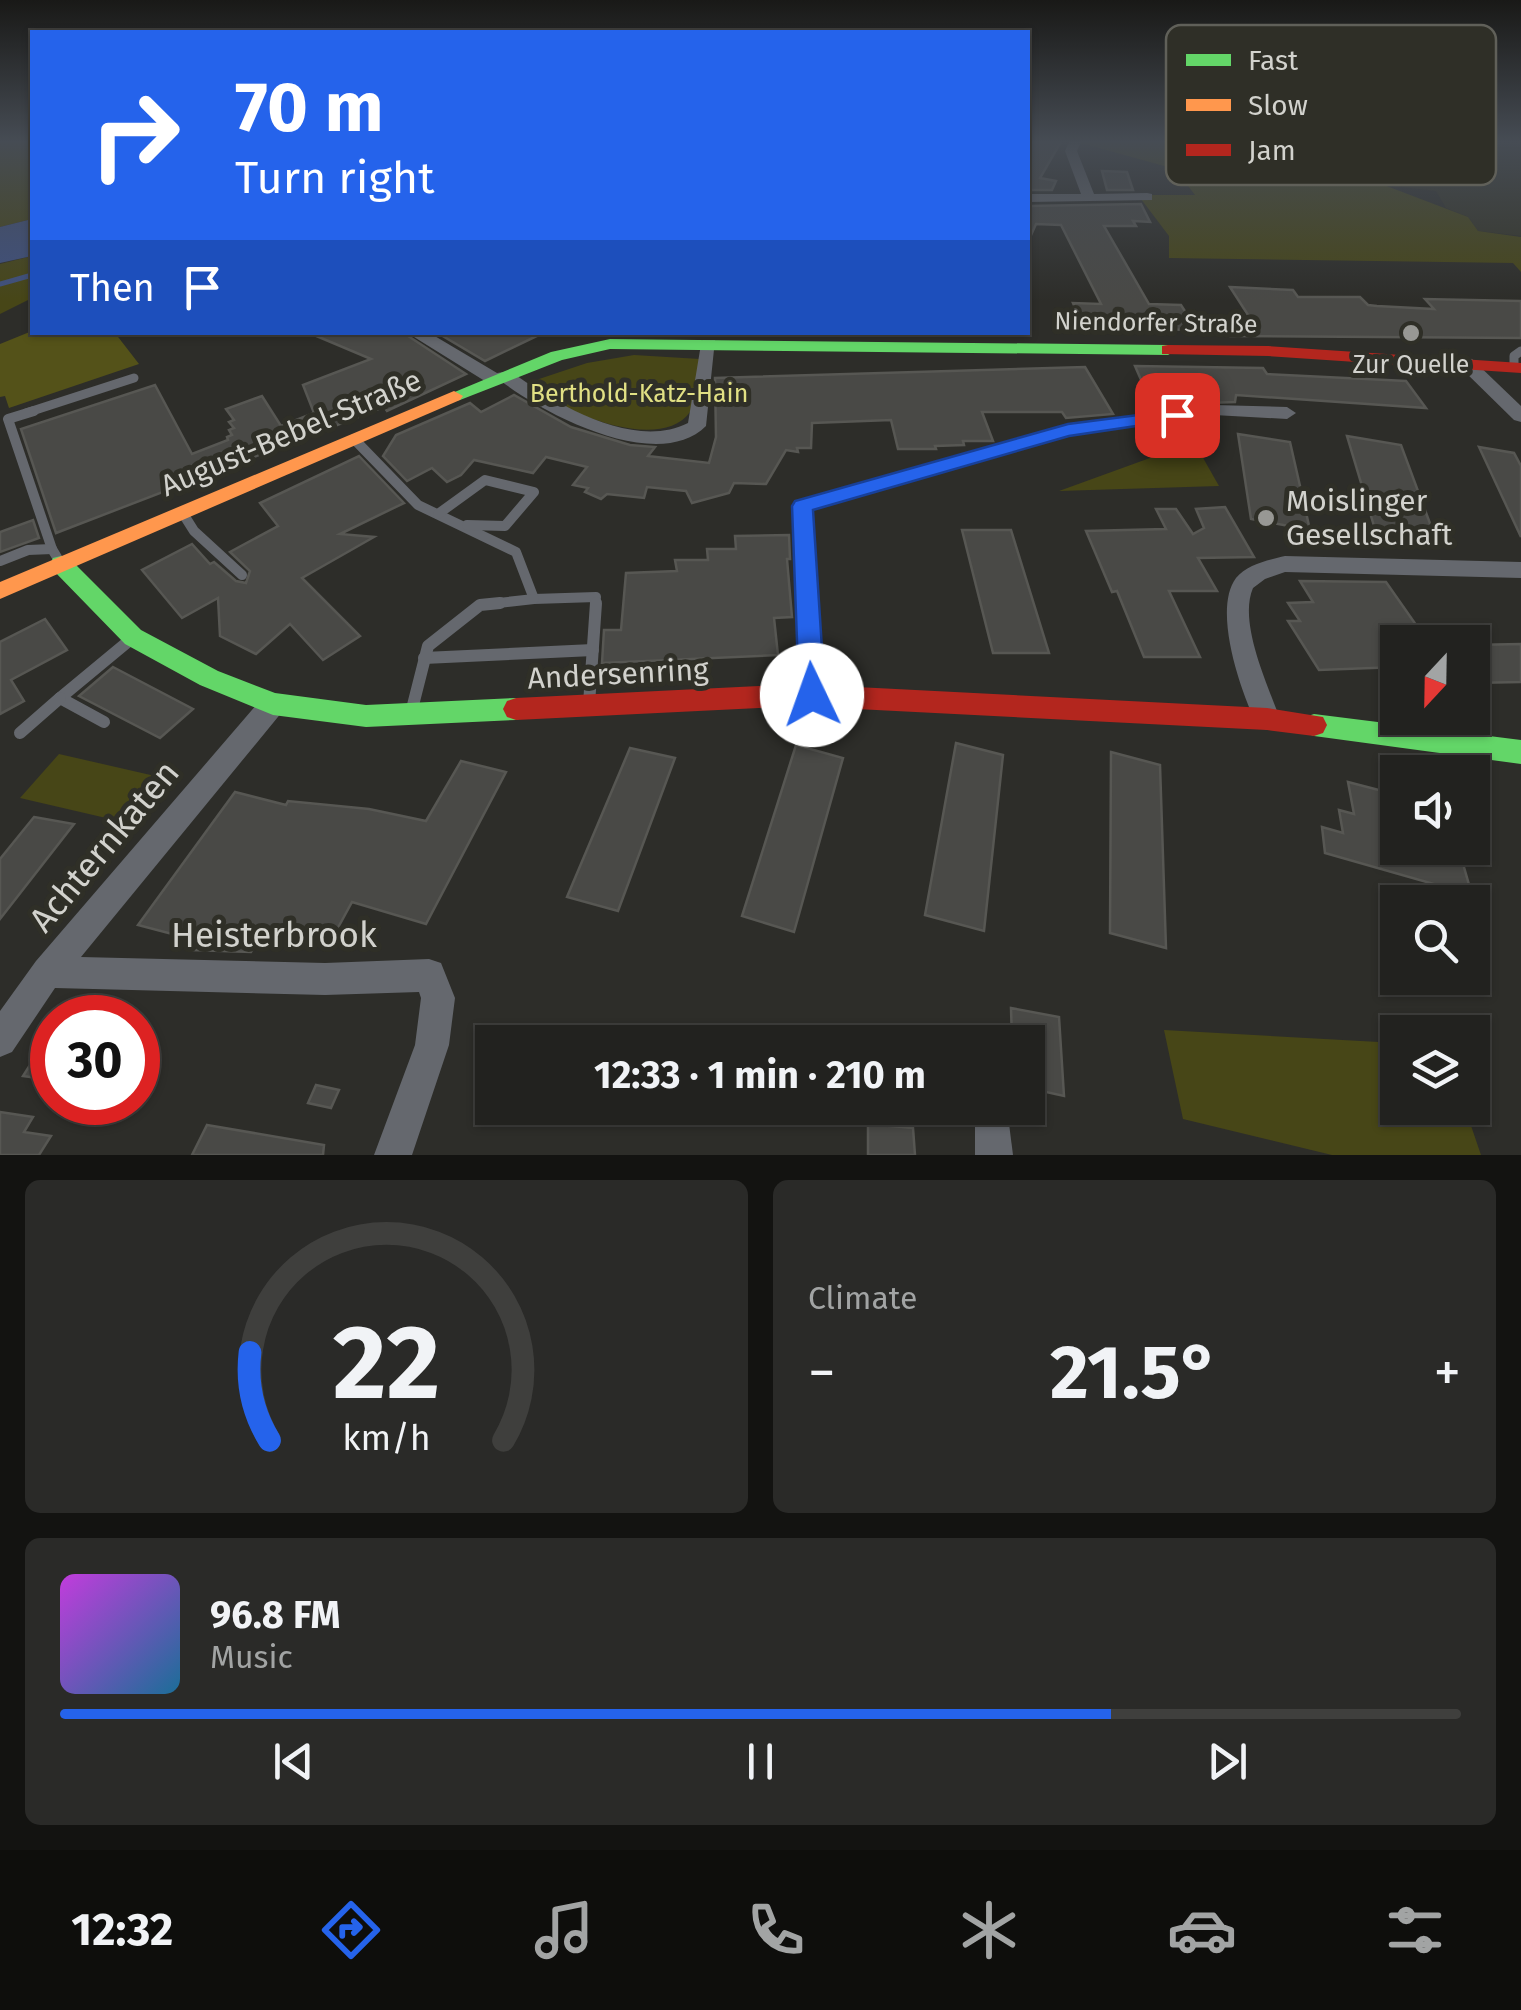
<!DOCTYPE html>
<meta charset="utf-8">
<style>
body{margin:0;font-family:"Fira Sans",sans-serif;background:#2a2a28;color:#f1f3f6;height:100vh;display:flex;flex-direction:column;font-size:38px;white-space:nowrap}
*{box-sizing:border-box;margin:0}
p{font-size:32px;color:#a2a4a4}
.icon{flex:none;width:55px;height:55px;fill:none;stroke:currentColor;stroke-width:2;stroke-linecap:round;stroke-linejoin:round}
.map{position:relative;height:1155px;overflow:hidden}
.sheet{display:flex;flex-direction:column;gap:25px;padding:25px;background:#131311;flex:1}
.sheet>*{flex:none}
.guide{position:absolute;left:30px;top:30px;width:1000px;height:305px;border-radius:0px;box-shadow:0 2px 8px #0004,0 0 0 2px #3f3f3d;background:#2563eb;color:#fff;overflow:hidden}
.needle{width:65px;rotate:202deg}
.fabs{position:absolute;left:1380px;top:625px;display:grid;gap:20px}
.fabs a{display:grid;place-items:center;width:110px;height:110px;border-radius:0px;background:#22221f;box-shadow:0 2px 8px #0004,0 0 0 2px #3f3f3d;font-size:50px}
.speed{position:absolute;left:30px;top:995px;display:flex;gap:20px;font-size:50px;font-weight:700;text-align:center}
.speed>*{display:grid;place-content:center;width:130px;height:130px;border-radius:50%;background:#22221f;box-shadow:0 2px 8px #0004,0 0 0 2px #3f3f3d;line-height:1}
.speed .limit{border:15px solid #d22;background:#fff;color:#111}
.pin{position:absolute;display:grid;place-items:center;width:85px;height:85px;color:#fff;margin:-42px;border-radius:20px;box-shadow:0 5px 15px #0006}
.me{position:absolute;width:110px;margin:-55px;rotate:357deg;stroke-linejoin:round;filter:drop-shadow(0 0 8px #0008)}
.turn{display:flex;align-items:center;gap:35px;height:210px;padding:0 40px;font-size:45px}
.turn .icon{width:130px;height:130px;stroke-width:2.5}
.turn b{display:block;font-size:70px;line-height:85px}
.then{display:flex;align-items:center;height:95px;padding:0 40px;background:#0003;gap:20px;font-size:38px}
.big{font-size:75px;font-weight:700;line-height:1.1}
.sheet .tile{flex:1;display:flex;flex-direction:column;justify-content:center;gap:15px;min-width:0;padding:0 35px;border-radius:15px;background:#2a2a28}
.sheet .dial{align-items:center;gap:0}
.dial svg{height:260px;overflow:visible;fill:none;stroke:#3f3f3d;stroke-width:7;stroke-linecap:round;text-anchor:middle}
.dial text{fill:#f1f3f6;stroke:none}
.song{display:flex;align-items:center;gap:30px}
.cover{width:120px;height:120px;border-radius:15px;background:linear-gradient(135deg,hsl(290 70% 55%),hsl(200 70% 35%))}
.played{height:10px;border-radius:5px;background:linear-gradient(90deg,#2563eb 75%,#3f3f3d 75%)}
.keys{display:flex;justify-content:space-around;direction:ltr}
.heat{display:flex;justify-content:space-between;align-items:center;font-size:55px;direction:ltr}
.sheet .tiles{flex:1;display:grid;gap:25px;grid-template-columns:1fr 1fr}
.tile:last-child{grid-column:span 2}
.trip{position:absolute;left:475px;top:1025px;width:570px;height:100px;border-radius:0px;background:#22221f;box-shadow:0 2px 8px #0004,0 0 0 2px #3f3f3d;font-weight:700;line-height:100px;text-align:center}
.tab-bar{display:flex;height:160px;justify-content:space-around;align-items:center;background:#0e0e0c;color:#a2a4a4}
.tab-bar .icon{width:70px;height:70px}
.tab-bar .on{color:#2563eb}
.tab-bar b{font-size:45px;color:#f1f3f6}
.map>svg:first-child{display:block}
</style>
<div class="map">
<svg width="1521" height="1155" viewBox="0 0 1521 1155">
<rect width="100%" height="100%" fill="#2d2d29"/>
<path fill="#343427" d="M1420,140H1521V236L1478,231L1468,217L1446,208L1436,191L1384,185L1367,149L1426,155Z"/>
<g fill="#474617">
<path d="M0,140H32V219L0,227Z"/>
<path d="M1083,140H1287L1367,149L1384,185L1468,217L1478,231L1521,237V272L1513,263L1169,258V236L1138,195H1195L1175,169L1081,143Z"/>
<path d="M32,256V298L0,314V264Z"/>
<path d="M634,355L700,359C698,376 700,398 690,412C659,455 557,410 527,383L587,363Z"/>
<path d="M1194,442L1219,486L1059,491Z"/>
<path d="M59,754L155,776L119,821L20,798Z"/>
<path d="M1164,1030L1397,1043L1398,1108H1465L1481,1155H1332L1183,1119Z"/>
</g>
<path fill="#545219" d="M32,331L115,333L139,364L9,408L5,396L0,397V344Z"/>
<path fill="#40517f" d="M32,219V256L0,263V227Z"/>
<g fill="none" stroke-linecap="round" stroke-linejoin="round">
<path stroke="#40517f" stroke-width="5" d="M0,284L32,275"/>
</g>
<g fill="#494946" stroke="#575753" stroke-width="2.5">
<path d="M1028,140H1062L1040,178L1056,181L1052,190H1028Z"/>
<path d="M1102,171L1127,172L1133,190H1107Z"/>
<path d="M1141,204L1150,222L1133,221L1136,226H1104L1149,304L1181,305L1197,330L1084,328L1073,303L1101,304L1061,225L1036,224L1028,242V206Z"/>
<path d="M1230,287L1293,290L1298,297H1360L1368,305L1377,306L1434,309L1425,299L1521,301V338L1230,336L1218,317L1250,318Z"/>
<path d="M307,332H402L466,374L387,411L384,407L56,533L21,429L155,385L192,454L228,440L227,437L232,435L229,430L234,428L229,422L234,420L226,409L262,396L281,426L314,413L303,385L371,359Z"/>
<path d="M436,332H545L485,361Z"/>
<path d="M1135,366L1263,368L1267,374L1406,381L1426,408L1236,395L1235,402L1152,405Z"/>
<path d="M1085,367L1113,414L1066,418L1062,412H982L993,441H963L964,445L935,446L936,449H898L891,420L812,423L811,448H797L798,452L786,450L766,484L734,483L729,493L692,503L686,491L647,487L644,498L607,494L601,499L585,492L588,488L573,485L587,467L546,457L533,473L474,460L461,475L447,482L432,468L407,481L383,456L396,435L470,403L481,412L514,395L571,427L630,445L655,447L648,456L709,463L716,437L715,378Z"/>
<path d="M1238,434L1290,442L1310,530L1251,519Z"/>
<path d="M1347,436L1401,445L1435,537L1374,526Z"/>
<path d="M1479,447L1514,453L1521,466V537Z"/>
<path d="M359,456L404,503L340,534L374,537L302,578L360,636L323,660L290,624L256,654L220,636L218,598L182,618L142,570L192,544L210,564L214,562L236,581L246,583L250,571L230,552L278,526L260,503Z"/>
<path d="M1225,507L1254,557L1198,558L1217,591H1169L1200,657H1144L1117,591L1112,592L1086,531L1166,529L1156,509H1176L1193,534L1204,528L1196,509Z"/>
<path d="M33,520L39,538L0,552V532Z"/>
<path d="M962,530H1011L1049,653H993Z"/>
<path d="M789,535L790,559H787L792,617L774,618L778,655L602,663L604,630H621L626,573L677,571L675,560H708L707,549H736L735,536Z"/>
<path d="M1300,581L1386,582L1428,642H1398V667L1319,670L1288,621H1300L1288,603L1313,602Z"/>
<path d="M45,619L67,650L11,680L24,701L0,714V642Z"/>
<path d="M1521,644V682L1472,683V645Z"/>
<path d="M113,667L193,709L160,738L79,696Z"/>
<path d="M956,743L1003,755L984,931L925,915Z"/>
<path d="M796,745L843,758L794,932L742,916Z"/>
<path d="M630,748L675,758L618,911L567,897Z"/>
<path d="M1111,752L1160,765L1166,948L1110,933Z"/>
<path d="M461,761L506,772L426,924L352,902L328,946L264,930L251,952L193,950L199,941L138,925L235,792L286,805L288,801L369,809L426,821Z"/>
<path d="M1348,782L1398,795V848H1437L1461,857L1472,895L1325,853L1322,827L1343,833L1339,810L1354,814Z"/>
<path d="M34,817L74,824L0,919V859Z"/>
<path d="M1011,1008L1059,1017L1064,1096L1028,1088V1042H1012Z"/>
<path d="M52,1030V1080L23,1076Z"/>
<path d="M316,1085L339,1090L331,1108L308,1103Z"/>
<path d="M0,1112L33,1117L24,1132L51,1136L39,1155H0Z"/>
<path d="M868,1124L913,1128L915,1155H868Z"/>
<path d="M207,1125L324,1145L323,1155H192Z"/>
</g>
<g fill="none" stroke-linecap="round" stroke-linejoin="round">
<g stroke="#65686e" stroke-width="9">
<path d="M1514,367V356L1521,351"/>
<path d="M26,413L134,378"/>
</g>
<g stroke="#65686e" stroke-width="10">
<path d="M34,411L8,419L52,549L61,564"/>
<path d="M354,439L418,505L516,552L534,599L596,597L595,605"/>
<path d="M182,512L194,531L242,575"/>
<path d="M438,514L485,480L534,492L505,526L467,525"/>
<path d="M0,561L28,550L52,549"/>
<path d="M480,605L534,599"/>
</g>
<g stroke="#65686e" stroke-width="12">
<path d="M424,658L593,650"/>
<path d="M589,704L596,603"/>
<path d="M412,709L428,646L480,605L500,603"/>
<path d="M104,722L60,698L130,640"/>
<path d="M20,733L60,698"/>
</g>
<g fill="#65686e" fill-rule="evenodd">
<path d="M1070,140H1082L1077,151L1094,194L1147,193L1152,194V200L1028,202V194H1081L1065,151Z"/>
<path d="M406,332H428L497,373L510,371C554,403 633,451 688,423L701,344L703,340H715L706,426C658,474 544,414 501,381L488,383Z"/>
<path d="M1466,358L1472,359L1521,406V422L1514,420L1460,367L1457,363Z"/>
<path d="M1214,405L1287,407L1296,413L1287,419L1214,415L1070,436L813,510L825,695L821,702L812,706L803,702L799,695L792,506L795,501L1068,424Z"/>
<path d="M1285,556L1521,562V578L1285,572L1265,579L1253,588C1238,623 1268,685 1280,719L1276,727L1267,730L1258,727C1241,693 1212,610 1236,578C1247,564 1269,560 1285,556Z"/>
<path d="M273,693L282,696L286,704L282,712L81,957L325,963L429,959L441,963L455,998L449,1045L412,1155H374L415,1045L421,998L419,992L325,995L55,988L12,1052L0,1057V1011L36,961L264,696Z"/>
<path d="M975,1108H1007L1013,1155H975Z"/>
</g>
<g fill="#63d668" fill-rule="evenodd">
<path d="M610,339L1168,345L1176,350L1168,355L610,349L562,360L460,400L454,401L445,396L551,352Z"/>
<path d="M61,556L69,558L141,630L218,671L275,693L366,705L516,698L525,701L529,709L525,717L516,720L366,727L273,715L200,685L125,644L53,570L50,564L53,558Z"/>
<path d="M1314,714L1521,740V764L1314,736L1305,733L1301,725L1305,717Z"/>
</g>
<path fill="#ff974d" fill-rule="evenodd" d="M454,391L463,396L460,400L0,599V582Z"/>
<g fill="#b3261e" fill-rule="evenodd">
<path d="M1168,345L1268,346L1521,363V373L1268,356L1162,354V346Z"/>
<path d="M798,684L1267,708L1323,717L1327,725L1323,733L1314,736L1267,730L798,706L516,720L507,717L503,709L507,701L516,698Z"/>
</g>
</g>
<linearGradient id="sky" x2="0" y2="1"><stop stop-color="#191917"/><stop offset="0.47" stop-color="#464c54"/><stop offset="1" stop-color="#464c54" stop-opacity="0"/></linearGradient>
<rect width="1521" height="301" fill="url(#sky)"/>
<path fill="#2563eb" stroke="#184099" stroke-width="2.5" d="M1177,410L1186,415L1183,419L1069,436L813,510L825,695L821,703L812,706L803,703L799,695L792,506L795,501L1068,424Z"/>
<g fill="#989894" stroke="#2f2f27" stroke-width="4">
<circle cx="1411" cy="333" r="10"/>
<circle cx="1266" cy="518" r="10"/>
</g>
<g text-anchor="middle" stroke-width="10" stroke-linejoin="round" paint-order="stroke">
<g font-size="25" fill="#d2d2cd" stroke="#2f2f27">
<text transform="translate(1156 322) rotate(1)" y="9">Niendorfer Straße</text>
</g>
<g font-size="25" fill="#d2d2cd" stroke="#2f2f27">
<text x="1411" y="373">Zur Quelle</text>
</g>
<g font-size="25" fill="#e1e084" stroke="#2f2f27">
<text x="639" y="402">Berthold-Katz-Hain</text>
</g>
<g font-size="30" fill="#d2d2cd" stroke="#2f2f27">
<text transform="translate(291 433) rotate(-23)" y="10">August-Bebel-Straße</text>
<text transform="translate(618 674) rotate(-3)" y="10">Andersenring</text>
</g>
<g font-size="30" fill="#d2d2cd" stroke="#2f2f27" text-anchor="start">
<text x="1286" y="511">Moislinger<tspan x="1286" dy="34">Gesellschaft</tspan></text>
</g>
<g font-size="35" fill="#d2d2cd" stroke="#2f2f27">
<text transform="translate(104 846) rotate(-50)" y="12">Achternkaten</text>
<text x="274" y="947">Heisterbrook</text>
</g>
</g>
<rect x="1166" y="25" width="330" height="160" rx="15" fill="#2f2f27" stroke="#606059" stroke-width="2.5"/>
<rect x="1186" y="54" width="45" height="12" fill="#63d668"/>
<rect x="1186" y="99" width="45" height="12" fill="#ff974d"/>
<rect x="1186" y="144" width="45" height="12" fill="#b3261e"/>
<g font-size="28" fill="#d2d2cd">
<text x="1248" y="70">Fast</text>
<text x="1248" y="115">Slow</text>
<text x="1248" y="160">Jam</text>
</g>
</svg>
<div class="fabs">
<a><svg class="needle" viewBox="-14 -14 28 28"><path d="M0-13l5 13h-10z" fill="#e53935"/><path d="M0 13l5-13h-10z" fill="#a2a4a4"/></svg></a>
<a><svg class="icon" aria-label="sound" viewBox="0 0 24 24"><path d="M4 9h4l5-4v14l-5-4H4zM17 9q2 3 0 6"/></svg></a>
<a><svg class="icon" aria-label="search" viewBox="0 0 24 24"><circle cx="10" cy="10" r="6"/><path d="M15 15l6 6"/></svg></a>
<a><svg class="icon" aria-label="layers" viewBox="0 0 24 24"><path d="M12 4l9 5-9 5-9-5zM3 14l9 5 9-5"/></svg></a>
</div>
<div class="speed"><div class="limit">30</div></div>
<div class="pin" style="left:1177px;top:415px;background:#d93025"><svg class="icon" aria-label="arrive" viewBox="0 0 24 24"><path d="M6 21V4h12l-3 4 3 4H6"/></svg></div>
<svg class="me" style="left:812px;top:695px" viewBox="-20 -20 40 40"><circle r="19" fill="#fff"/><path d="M0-13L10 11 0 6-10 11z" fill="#2563eb"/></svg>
<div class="trip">12:33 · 1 min · 210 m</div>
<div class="guide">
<div class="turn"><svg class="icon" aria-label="right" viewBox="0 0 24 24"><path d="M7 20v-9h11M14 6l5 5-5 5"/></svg><div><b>70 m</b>Turn right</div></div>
<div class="then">Then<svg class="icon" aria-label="arrive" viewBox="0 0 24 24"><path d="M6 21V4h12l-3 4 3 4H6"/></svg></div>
</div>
</div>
<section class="sheet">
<div class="tiles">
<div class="tile dial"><svg viewBox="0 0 100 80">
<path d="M14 69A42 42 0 1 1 86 69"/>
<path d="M14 69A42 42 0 0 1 8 42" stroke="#2563eb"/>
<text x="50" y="56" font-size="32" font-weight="700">22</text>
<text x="50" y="72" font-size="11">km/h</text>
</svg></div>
<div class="tile"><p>Climate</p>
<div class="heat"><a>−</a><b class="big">21.5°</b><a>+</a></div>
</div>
<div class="tile">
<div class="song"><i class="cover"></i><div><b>96.8 FM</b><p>Music</p></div></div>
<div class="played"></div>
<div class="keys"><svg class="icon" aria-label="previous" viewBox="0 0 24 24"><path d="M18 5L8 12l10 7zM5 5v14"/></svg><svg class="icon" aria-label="pause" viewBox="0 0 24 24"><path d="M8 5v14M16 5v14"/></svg><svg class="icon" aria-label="next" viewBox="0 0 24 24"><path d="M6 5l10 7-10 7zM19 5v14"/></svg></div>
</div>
</div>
</section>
<nav class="tab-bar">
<b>12:32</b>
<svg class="icon on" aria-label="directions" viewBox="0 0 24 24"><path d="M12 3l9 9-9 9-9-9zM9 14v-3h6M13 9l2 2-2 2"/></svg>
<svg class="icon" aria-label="music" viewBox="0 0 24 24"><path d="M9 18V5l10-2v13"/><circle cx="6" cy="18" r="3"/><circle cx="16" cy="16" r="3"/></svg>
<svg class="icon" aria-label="phone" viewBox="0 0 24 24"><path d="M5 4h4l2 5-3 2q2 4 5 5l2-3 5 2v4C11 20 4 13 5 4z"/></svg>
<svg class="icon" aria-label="climate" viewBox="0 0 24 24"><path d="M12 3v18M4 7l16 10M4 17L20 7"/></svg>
<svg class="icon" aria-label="car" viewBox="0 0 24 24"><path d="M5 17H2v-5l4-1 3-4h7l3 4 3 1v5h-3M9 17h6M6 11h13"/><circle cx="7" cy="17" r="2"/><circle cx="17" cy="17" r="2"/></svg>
<svg class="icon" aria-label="filters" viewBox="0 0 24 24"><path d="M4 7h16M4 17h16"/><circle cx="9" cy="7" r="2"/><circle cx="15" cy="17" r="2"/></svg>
</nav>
